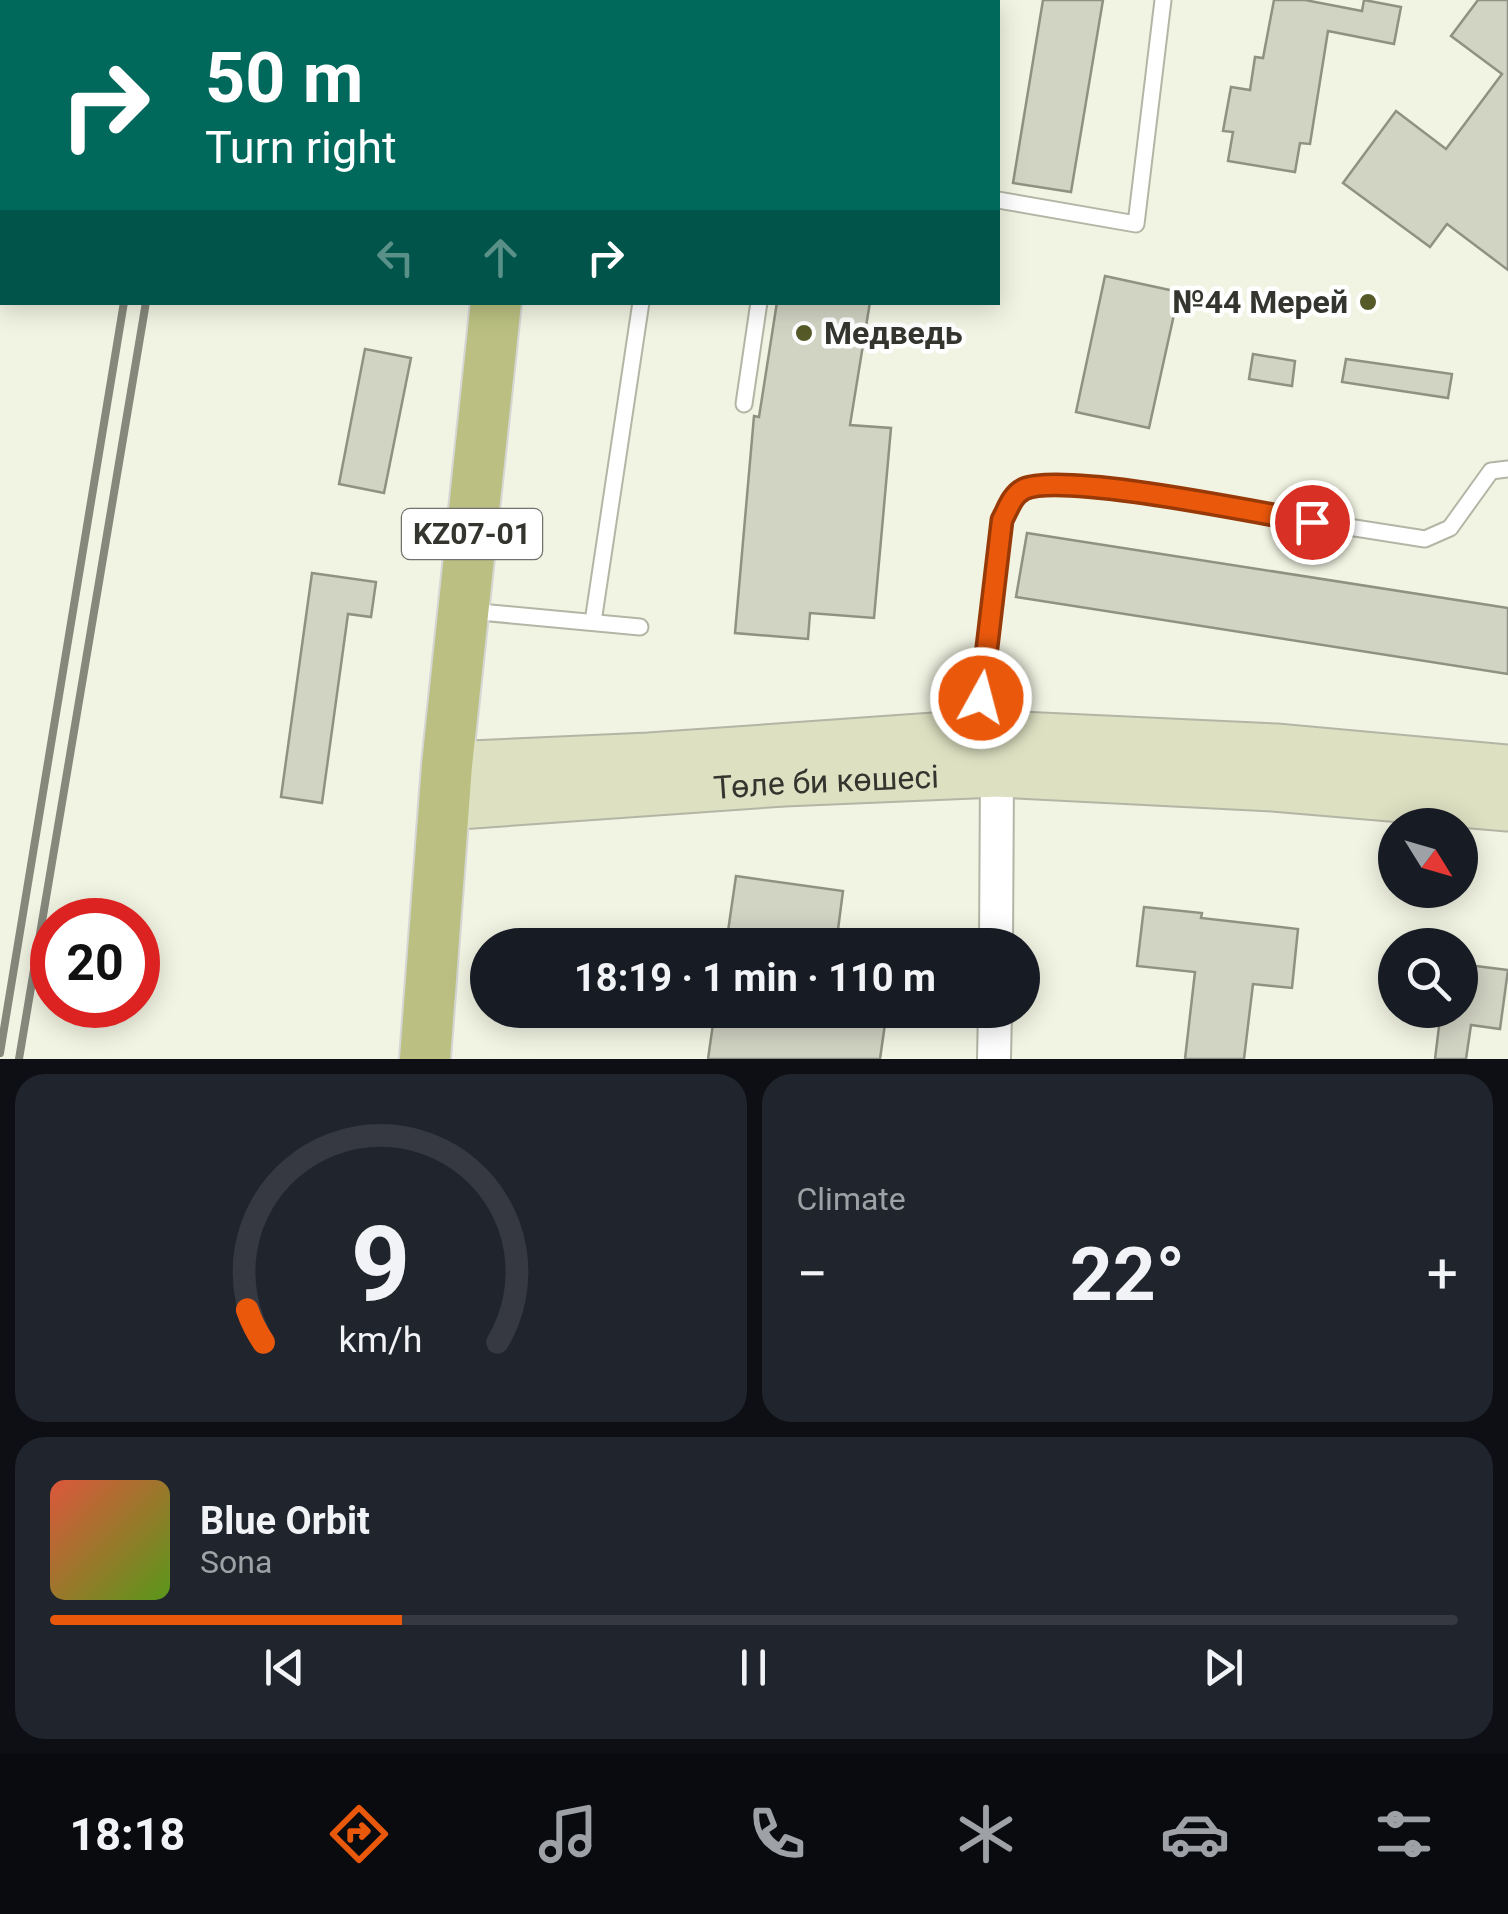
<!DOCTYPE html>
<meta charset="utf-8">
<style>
body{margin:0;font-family:Roboto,sans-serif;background:#20242c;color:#f1f3f6;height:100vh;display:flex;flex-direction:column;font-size:38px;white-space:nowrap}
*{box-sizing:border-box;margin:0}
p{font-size:32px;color:#9ea1a6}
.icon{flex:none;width:55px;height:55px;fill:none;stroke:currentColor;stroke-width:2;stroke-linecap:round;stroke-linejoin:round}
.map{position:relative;height:1059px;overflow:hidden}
.drawer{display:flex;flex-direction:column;gap:15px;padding:15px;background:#0d0f14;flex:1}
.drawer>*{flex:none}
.guide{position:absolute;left:0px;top:0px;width:1000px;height:305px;box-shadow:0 5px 25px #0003;background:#00695c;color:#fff;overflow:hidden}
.needle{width:65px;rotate:127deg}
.tools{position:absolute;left:1378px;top:808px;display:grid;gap:20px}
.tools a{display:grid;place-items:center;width:100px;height:100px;border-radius:50%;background:#171b24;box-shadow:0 5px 25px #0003;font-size:50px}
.speed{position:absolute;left:30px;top:898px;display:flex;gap:20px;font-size:50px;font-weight:700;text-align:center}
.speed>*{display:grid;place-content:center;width:130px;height:130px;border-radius:50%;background:#171b24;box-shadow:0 5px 25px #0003;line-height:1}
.speed .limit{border:15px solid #d22;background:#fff;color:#111}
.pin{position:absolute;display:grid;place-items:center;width:85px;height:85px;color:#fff;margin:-42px;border:5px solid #fff;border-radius:50%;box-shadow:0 2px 10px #0007}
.me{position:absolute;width:110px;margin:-55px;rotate:7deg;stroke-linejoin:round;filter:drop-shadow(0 0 8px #0008)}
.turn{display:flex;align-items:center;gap:35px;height:210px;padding:0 40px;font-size:45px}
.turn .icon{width:130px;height:130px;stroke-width:2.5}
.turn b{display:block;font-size:70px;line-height:85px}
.lanes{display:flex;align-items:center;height:95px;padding:0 40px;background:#0003;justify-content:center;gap:50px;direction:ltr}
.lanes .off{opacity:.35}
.big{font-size:75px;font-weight:700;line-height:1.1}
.drawer .tile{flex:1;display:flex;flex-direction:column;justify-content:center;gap:15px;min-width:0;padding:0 35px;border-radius:30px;background:#20242c}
.drawer .dial{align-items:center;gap:0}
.dial svg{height:260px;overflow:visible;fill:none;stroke:#363941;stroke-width:7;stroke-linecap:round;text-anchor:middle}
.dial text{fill:#f1f3f6;stroke:none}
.song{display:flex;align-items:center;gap:30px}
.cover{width:120px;height:120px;border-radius:15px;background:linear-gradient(135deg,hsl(10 70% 55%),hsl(90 70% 35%))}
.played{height:10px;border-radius:5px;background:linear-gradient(90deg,#ea580c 25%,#363941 25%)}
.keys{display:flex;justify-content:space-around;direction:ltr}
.heat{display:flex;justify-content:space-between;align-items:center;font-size:55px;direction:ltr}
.drawer .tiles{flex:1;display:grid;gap:15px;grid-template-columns:1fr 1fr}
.tile:last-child{grid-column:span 2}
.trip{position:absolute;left:470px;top:928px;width:570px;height:100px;border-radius:50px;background:#171b24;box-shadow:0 5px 25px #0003;font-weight:700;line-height:100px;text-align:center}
.dock{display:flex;height:160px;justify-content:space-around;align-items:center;background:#090b0e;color:#9ea1a6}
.dock .icon{width:70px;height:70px}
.dock .current{color:#ea580c}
.dock b{font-size:45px;color:#f1f3f6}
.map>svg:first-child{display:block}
</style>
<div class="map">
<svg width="1508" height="1059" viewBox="0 0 1508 1059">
<rect width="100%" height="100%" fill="#f2f4e3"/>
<g fill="#d1d3c3" stroke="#8f9182" stroke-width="2.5">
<path d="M1043,0H1103L1071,192L1013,183Z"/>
<path d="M1274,0H1305L1362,11L1364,0L1401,7L1394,44L1328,31L1310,144L1300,143L1295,172L1228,161L1233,132L1223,131L1231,87L1250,90L1255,57L1263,58Z"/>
<path d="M1478,0H1508V270L1447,224L1430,247L1343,183L1396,111L1446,149L1502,74L1451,36Z"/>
<path d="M1105,276L1179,292L1149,428L1076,412Z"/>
<path d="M777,302H870L850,425L891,428L874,618L810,613L808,639L735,633L754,416L759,417Z"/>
<path d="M365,349L411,358L384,493L339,484Z"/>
<path d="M1253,354L1295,361L1292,386L1249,379Z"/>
<path d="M1346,359L1452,374L1448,398L1342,382Z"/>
<path d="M1027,533L1508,608V674L1016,597Z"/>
<path d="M312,573L376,582L371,617L348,614L322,803L281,797Z"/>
<path d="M736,876L843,891L836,945H726Z"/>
<path d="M1144,907L1202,913L1201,918L1298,929L1292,988L1253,984L1244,1059H1185L1195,972L1137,966Z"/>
<path d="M1460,964L1508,970L1500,1029L1471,1025L1466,1059H1435L1441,1010H1460Z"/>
<path d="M715,1010H887L880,1059H708Z"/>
</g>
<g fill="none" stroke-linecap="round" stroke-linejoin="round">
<defs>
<g id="lane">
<path d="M998,200L1136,224L1163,0"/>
<path d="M744,404L759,302"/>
<path d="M469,611L640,627"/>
<path d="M593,622L641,302"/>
<path d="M977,729L1003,520L1016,494L1027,487L1087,486L1425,539L1450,528L1491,471L1508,469"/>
</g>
<g id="street">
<path d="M9,2V0"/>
<path d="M0,55L2,41"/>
<path d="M996,945L997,774"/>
<path d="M994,1059L995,1010"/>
</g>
<g id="secondary">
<path d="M447,765L649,756L977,733L1276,747L1508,768"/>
<path id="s1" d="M445,807L784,783L997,774L1273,788L1508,808"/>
</g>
<g id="primary">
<path d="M527,2V0"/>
<path d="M425,1059L447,765L496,302"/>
</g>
</defs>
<use href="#lane" stroke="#b3b5a5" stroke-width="19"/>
<use href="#street" stroke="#b3b5a5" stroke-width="36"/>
<use href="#secondary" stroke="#b3b5a5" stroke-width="49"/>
<use href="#primary" stroke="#d6d7d5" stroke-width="54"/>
<use href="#lane" stroke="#fff" stroke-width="15"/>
<use href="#street" stroke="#fff" stroke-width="32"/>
<use href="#secondary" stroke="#dde0c1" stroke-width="45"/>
<use href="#primary" stroke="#bbc082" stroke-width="50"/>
<g stroke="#86887c" stroke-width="8">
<path d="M174,2V0"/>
<path d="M197,2V0"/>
<path d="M0,1053L124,302"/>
<path d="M19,1059L146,302"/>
</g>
</g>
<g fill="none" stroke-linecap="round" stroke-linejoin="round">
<defs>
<path id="route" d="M981,698L1002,520C1008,509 1012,495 1024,489C1063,472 1259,513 1312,522"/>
</defs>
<use href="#route" stroke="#983908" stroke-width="25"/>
<use href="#route" stroke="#ea580c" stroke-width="18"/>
</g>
<g fill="#555a28" stroke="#fff" stroke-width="4">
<circle cx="1368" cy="302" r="10"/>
<circle cx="804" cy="333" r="10"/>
</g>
<g text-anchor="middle" stroke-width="9" stroke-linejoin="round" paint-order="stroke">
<rect fill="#fff" stroke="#71726d" stroke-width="2.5" x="402" y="509" width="140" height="50" rx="8"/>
<g font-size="30" font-weight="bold" fill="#34352e">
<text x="472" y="544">KZ07-01</text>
</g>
<g font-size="32" font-weight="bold" fill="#34352e" stroke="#fff" text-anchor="end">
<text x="1348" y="313">№44 Мерей</text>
<text x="824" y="344" text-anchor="start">Медведь</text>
</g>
<g font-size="32" fill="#34352e" stroke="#fff">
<text dy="11" stroke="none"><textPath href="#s1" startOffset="382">Төле би көшесі</textPath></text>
</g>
</g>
</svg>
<div class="tools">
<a><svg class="needle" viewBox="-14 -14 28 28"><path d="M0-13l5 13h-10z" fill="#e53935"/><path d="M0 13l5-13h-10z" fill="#9ea1a6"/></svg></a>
<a><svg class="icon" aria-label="search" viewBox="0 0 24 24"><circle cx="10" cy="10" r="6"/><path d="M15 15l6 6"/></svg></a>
</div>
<div class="speed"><div class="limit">20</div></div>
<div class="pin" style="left:1312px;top:522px;background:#d93025"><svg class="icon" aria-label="arrive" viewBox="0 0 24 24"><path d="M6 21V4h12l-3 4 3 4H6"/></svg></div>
<svg class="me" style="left:981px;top:698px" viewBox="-20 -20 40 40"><circle r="17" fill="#ea580c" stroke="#fff" stroke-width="3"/><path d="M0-11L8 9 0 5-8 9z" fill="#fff"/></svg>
<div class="trip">18:19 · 1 min · 110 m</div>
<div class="guide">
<div class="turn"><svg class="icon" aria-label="right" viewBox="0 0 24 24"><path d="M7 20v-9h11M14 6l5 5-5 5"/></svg><div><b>50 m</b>Turn right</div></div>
<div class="lanes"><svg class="icon off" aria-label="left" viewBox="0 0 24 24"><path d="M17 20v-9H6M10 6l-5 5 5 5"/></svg><svg class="icon off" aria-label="ahead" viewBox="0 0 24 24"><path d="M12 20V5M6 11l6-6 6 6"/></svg><svg class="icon" aria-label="right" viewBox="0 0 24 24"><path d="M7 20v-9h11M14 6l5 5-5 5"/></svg></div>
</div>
</div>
<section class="drawer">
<div class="tiles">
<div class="tile dial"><svg viewBox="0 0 100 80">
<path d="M14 69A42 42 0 1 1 86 69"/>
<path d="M14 69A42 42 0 0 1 9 59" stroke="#ea580c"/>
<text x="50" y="56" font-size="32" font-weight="700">9</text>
<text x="50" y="72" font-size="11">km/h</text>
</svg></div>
<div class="tile"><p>Climate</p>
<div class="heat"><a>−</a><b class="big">22°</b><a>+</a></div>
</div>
<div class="tile">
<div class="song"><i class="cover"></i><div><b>Blue Orbit</b><p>Sona</p></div></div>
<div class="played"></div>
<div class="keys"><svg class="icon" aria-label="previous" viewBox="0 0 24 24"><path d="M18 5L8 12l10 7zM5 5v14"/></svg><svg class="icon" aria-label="pause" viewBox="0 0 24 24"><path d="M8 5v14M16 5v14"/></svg><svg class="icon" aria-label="next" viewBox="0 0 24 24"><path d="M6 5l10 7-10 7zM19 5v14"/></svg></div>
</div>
</div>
</section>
<nav class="dock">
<b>18:18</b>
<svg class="icon current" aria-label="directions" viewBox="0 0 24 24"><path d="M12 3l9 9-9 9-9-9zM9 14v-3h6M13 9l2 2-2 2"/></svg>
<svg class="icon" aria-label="music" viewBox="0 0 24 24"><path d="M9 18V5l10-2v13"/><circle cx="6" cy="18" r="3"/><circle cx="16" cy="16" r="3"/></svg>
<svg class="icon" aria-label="phone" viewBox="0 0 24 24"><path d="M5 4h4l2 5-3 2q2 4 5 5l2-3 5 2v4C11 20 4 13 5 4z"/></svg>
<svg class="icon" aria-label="climate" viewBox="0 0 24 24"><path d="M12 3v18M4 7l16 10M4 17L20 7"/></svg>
<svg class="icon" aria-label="car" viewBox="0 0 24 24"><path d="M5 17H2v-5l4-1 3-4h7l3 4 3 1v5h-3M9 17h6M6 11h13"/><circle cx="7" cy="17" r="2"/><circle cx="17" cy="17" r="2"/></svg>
<svg class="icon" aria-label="filters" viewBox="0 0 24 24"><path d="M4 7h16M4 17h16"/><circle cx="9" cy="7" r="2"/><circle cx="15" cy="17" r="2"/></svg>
</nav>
